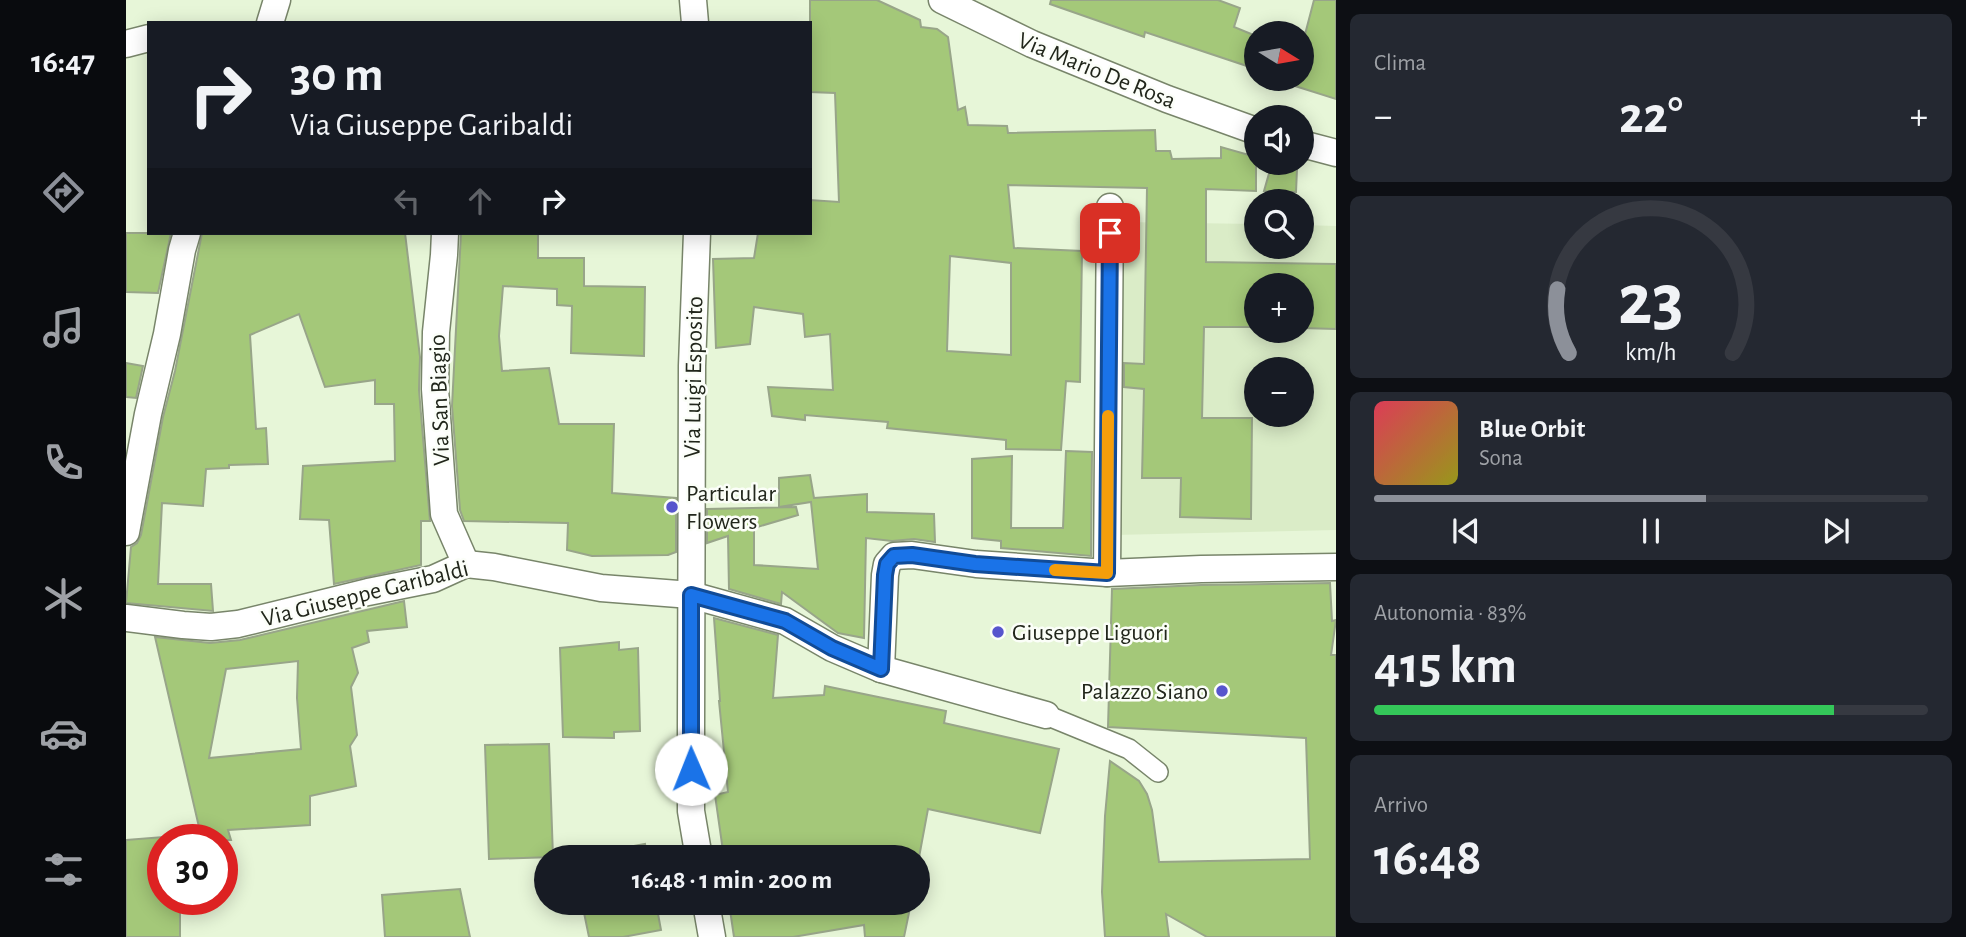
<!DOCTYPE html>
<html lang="it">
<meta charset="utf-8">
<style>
body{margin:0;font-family:"Alegreya Sans",sans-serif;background:#242831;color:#f1f3f6;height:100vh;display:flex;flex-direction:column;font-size:26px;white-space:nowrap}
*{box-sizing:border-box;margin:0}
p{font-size:23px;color:#9ea1a6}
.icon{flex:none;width:38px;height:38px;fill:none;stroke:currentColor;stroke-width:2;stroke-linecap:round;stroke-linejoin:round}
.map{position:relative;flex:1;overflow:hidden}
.details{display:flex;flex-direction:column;gap:14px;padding:14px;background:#0d0f14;width:630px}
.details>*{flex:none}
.hud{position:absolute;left:21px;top:21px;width:665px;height:214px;border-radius:0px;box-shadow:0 4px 18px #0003;background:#171b24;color:#f1f3f6;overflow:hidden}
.needle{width:46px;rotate:101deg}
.buttons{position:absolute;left:1118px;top:21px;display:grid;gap:14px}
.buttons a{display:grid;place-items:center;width:70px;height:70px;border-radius:50%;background:#171b24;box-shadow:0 4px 18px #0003;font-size:35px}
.speed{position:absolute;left:21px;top:824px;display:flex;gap:14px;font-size:35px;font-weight:700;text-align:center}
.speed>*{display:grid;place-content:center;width:91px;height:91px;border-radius:50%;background:#171b24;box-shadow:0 4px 18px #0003;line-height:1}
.speed .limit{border:10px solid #d22;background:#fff;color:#111}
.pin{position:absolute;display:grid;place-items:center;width:60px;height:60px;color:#fff;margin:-30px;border-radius:14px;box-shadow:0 4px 10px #0006}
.me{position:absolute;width:77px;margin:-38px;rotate:359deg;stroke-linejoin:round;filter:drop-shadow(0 0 5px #0008)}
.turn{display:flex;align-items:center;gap:24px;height:147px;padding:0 28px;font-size:32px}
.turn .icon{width:91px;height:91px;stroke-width:2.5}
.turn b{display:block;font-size:49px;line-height:60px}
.lanes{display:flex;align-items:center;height:66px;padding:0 28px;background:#0003;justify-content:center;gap:35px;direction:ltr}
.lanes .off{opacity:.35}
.big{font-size:52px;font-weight:600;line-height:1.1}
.details .widget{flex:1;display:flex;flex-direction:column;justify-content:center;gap:10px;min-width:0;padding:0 24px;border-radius:10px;background:#242831}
.details .dial{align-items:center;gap:0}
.dial svg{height:182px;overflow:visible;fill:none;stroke:#363941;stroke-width:7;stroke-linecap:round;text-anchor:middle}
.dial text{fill:#f1f3f6;stroke:none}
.song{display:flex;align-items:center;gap:21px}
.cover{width:84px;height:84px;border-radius:10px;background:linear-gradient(135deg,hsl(350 70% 55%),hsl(60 70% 35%))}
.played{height:7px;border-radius:4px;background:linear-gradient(90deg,#8c9099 60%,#363941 60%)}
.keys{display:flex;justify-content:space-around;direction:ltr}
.heat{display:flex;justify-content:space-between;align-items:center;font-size:38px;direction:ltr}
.charge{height:10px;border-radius:5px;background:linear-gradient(90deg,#34c759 83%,#363941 0)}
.trip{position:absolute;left:408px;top:845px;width:396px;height:70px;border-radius:35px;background:#171b24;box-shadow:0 4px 18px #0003;font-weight:600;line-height:70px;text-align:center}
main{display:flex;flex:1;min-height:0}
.tabs{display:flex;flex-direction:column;width:126px;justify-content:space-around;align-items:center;background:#090b0e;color:#9ea1a6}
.tabs .icon{width:49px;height:49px}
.tabs .on{color:#8c9099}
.tabs b{font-size:32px;color:#f1f3f6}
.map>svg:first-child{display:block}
</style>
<main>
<nav class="tabs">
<b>16:47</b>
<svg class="icon on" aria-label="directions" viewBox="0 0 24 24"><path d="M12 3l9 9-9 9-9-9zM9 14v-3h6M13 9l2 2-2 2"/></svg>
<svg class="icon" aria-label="music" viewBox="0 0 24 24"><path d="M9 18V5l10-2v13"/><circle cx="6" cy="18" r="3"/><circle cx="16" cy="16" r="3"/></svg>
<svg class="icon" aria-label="phone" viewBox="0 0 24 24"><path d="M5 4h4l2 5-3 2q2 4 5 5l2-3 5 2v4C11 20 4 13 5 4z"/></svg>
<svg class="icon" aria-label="climate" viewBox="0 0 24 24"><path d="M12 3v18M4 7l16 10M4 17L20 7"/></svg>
<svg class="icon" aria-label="car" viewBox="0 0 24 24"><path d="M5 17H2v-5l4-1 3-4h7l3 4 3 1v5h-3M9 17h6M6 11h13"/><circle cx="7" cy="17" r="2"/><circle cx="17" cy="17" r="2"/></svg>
<svg class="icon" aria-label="filters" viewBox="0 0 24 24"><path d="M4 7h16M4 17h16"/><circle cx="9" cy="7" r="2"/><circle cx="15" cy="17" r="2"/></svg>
</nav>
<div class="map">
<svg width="1210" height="937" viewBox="0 0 1210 937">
<rect width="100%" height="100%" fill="#e7f6d8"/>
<path fill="#daecc7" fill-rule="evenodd" d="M993,222L1130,224V247H1176V225L1210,226V530L987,535ZM1130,285H1176V331H1130ZM1130,369H1176V415H1130Z"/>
<g fill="#a4c879" stroke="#98a589" stroke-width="2" fill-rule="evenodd">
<path d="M684,0H751L794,20L795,27L811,29L822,37L832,110L839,107L842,125L881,126L882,133L1029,130L1030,151H1044L1046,159L1095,158V147L1130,157V191L1080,189V262L1210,264V329L1176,328V285H1130V327H1078L1076,418H1126L1125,519L1054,517L1055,478H1016L1018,389L998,387V363L1018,364L1021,188L882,185L888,248L956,251L954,382L940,381L935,450L880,449V440L761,428L762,422L679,415V420L646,416L642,387L707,390L704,334L679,337L677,314L628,307L624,344L590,348L587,259L628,258L632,233H684V200L713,202L709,93L684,92ZM824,256L885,263V355L821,351Z"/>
<path d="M925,0H1092L1114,8L1108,27L1130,36V69L1019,32L1018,37L924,4Z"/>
<path d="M1188,0H1210V99L1166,85L1168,79H1176V46Z"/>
<path d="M1146,163L1171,169L1170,192L1138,191Z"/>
<path d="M0,233H45L32,293L0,292Z"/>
<path d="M76,233H279L294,357L293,390L304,521H295V565L208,584L203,520L174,519L177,466L269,461L268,404H249V380L199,387L173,314L124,335L130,429L140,428L142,464L103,465V468L80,469L77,506L36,503L32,584H85L87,611L0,603L5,547L11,543L15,535L37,417L49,371Z"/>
<path d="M335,233H412V258H458V286L519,287L518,356L445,353L446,306L431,305V289L377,286L373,336L376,371L423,368L433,424H488L486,493L550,498V552L542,555L466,556L441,550L442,523L338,521L334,510L326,406Z"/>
<path d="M0,363L17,366L10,398L0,397Z"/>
<path d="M940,451L966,452L965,556L875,548V541L846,538V459L886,456L885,528H937Z"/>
<path d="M684,475L688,498L741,494V512L808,514L809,542L788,539L766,541L740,538L738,638L712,633L656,592L655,604L603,589L602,536L581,543V509L670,507L672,515L628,528V565L692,569L685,502L653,507V478Z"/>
<path d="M1204,583L1206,621L1210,620L1205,655H1210V937H1081L1040,914L1043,937H979L976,892L979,816L984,761L1013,781L1021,794L1026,810L1033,862L1184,859L1180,738L982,727L986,589L1075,585Z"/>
<path d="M278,601L281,627L241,631L243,642L226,648L232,673L225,687L231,735L224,746L230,786L184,796V825L102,830L105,840H76L29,637L84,643L114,640ZM172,661L171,698L175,749L83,758L100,669Z"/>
<path d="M588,618L652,635L647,698L698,695L699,686L820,711L818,723L933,749L914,833L802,809L791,868V858H598L589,795L602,792L593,701H594Z"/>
<path d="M493,642V650L512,648L514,731L488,732V738L437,737L434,648Z"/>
<path d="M423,744L427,857L363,859L359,745Z"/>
<path d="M37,837V900H54V937H0V840Z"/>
<path d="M519,844L521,858L448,857Z"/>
<path d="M334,889L344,937H259L256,895Z"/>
<path d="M456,903H530L535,930L497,937H463Z"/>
<path d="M603,903H785L778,937H739L738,925L667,937H608Z"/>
</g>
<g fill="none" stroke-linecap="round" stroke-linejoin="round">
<defs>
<path id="pedestrian" d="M920,715L1003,749L1032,772"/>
<g id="minor">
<path d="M567,0L569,23"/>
<path d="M816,0L906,44L1041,99L1130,131"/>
<path d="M144,23L151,0"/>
<path d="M0,44L23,38"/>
<path d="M1176,144L1210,153"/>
<path d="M319,233L318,255L310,332L309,389L318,514L340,564"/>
<path d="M571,233L566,366L565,726V811L573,858"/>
<path d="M0,532L22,414L41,334L56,250L61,233"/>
<path d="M981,573L984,207"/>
<path d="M0,618L57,625L85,627L112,624L242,592L307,579L340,564L368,567L475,588L565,595L659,621L706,648L755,669L920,715"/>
<path d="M755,669L759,575L761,564L768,556L786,555L850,564L981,573L1075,569L1210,567"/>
<path d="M580,903L586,937"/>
</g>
</defs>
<use href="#pedestrian" stroke="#78856a" stroke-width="22"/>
<use href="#minor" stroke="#78856a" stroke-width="29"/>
<use href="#pedestrian" stroke="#fff" stroke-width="19"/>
<use href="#minor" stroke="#fff" stroke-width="26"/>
</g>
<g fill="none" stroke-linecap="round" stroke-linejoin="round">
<defs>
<path id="route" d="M565,769V595L659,621L706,648L755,669L759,575L761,564L768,556L786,555L849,564L981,573L984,233"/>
</defs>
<use href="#route" stroke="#114b97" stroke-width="18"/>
<use href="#route" stroke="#1a73e8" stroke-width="12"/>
<path stroke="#f59e0b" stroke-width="12" d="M929,570L981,573L982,416"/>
</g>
<g fill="#5755cd" stroke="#fbfef8" stroke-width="2.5">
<circle cx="546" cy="507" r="7"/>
<circle cx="872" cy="632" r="7"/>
<circle cx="1096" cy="691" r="7"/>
</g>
<g text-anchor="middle" stroke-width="5" stroke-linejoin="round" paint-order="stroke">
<g font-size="24" fill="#21261b" stroke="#fbfef8">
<text transform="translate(971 70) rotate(22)" y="8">Via Mario De Rosa</text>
<text transform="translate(567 377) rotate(-89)" y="8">Via Luigi Esposito</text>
<text transform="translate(313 400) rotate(-92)" y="8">Via San Biagio</text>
<text transform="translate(239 593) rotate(-14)" y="8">Via Giuseppe Garibaldi</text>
</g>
<g font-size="24" fill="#21261b" stroke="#fbfef8" text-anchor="start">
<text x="560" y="501">Particular<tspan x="560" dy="28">Flowers</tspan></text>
<text x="886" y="640">Giuseppe Liguori</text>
<text x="1082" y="699" text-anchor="end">Palazzo Siano</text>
</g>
</g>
</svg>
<div class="buttons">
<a><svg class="needle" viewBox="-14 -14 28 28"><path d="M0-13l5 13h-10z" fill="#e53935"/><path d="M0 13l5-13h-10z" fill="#9ea1a6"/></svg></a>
<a><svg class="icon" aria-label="sound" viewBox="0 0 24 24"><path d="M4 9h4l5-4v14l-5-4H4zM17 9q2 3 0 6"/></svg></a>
<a><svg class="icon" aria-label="search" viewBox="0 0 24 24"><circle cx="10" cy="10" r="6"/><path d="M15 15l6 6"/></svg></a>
<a>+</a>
<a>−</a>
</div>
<div class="speed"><div class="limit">30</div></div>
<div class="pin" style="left:984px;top:233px;background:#d93025"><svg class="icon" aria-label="arrive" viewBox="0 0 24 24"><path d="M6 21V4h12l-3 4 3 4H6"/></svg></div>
<svg class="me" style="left:565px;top:769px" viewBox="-20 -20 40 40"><circle r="19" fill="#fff"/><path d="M0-13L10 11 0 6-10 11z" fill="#1a73e8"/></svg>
<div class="trip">16:48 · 1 min · 200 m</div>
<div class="hud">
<div class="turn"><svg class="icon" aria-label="right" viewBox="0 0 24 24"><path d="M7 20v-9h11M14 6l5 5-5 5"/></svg><div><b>30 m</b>Via Giuseppe Garibaldi</div></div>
<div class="lanes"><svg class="icon off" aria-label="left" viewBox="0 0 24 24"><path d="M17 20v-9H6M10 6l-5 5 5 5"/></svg><svg class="icon off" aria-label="ahead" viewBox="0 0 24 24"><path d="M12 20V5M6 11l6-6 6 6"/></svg><svg class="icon" aria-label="right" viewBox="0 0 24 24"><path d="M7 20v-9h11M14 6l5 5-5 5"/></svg></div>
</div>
</div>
<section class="details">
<div class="widget"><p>Clima</p>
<div class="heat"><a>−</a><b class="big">22°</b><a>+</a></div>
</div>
<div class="widget dial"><svg viewBox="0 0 100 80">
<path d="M14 69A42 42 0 1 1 86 69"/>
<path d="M14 69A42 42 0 0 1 9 41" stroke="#8c9099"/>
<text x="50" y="56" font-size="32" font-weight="700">23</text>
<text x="50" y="72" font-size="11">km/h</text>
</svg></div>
<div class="widget">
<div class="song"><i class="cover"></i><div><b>Blue Orbit</b><p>Sona</p></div></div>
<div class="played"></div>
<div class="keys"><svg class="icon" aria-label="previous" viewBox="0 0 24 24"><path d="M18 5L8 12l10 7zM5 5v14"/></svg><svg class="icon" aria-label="pause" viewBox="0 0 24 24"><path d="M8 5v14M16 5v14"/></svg><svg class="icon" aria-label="next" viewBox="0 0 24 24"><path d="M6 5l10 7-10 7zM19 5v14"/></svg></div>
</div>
<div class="widget"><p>Autonomia · 83%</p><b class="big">415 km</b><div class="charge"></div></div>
<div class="widget"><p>Arrivo</p><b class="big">16:48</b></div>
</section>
</main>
